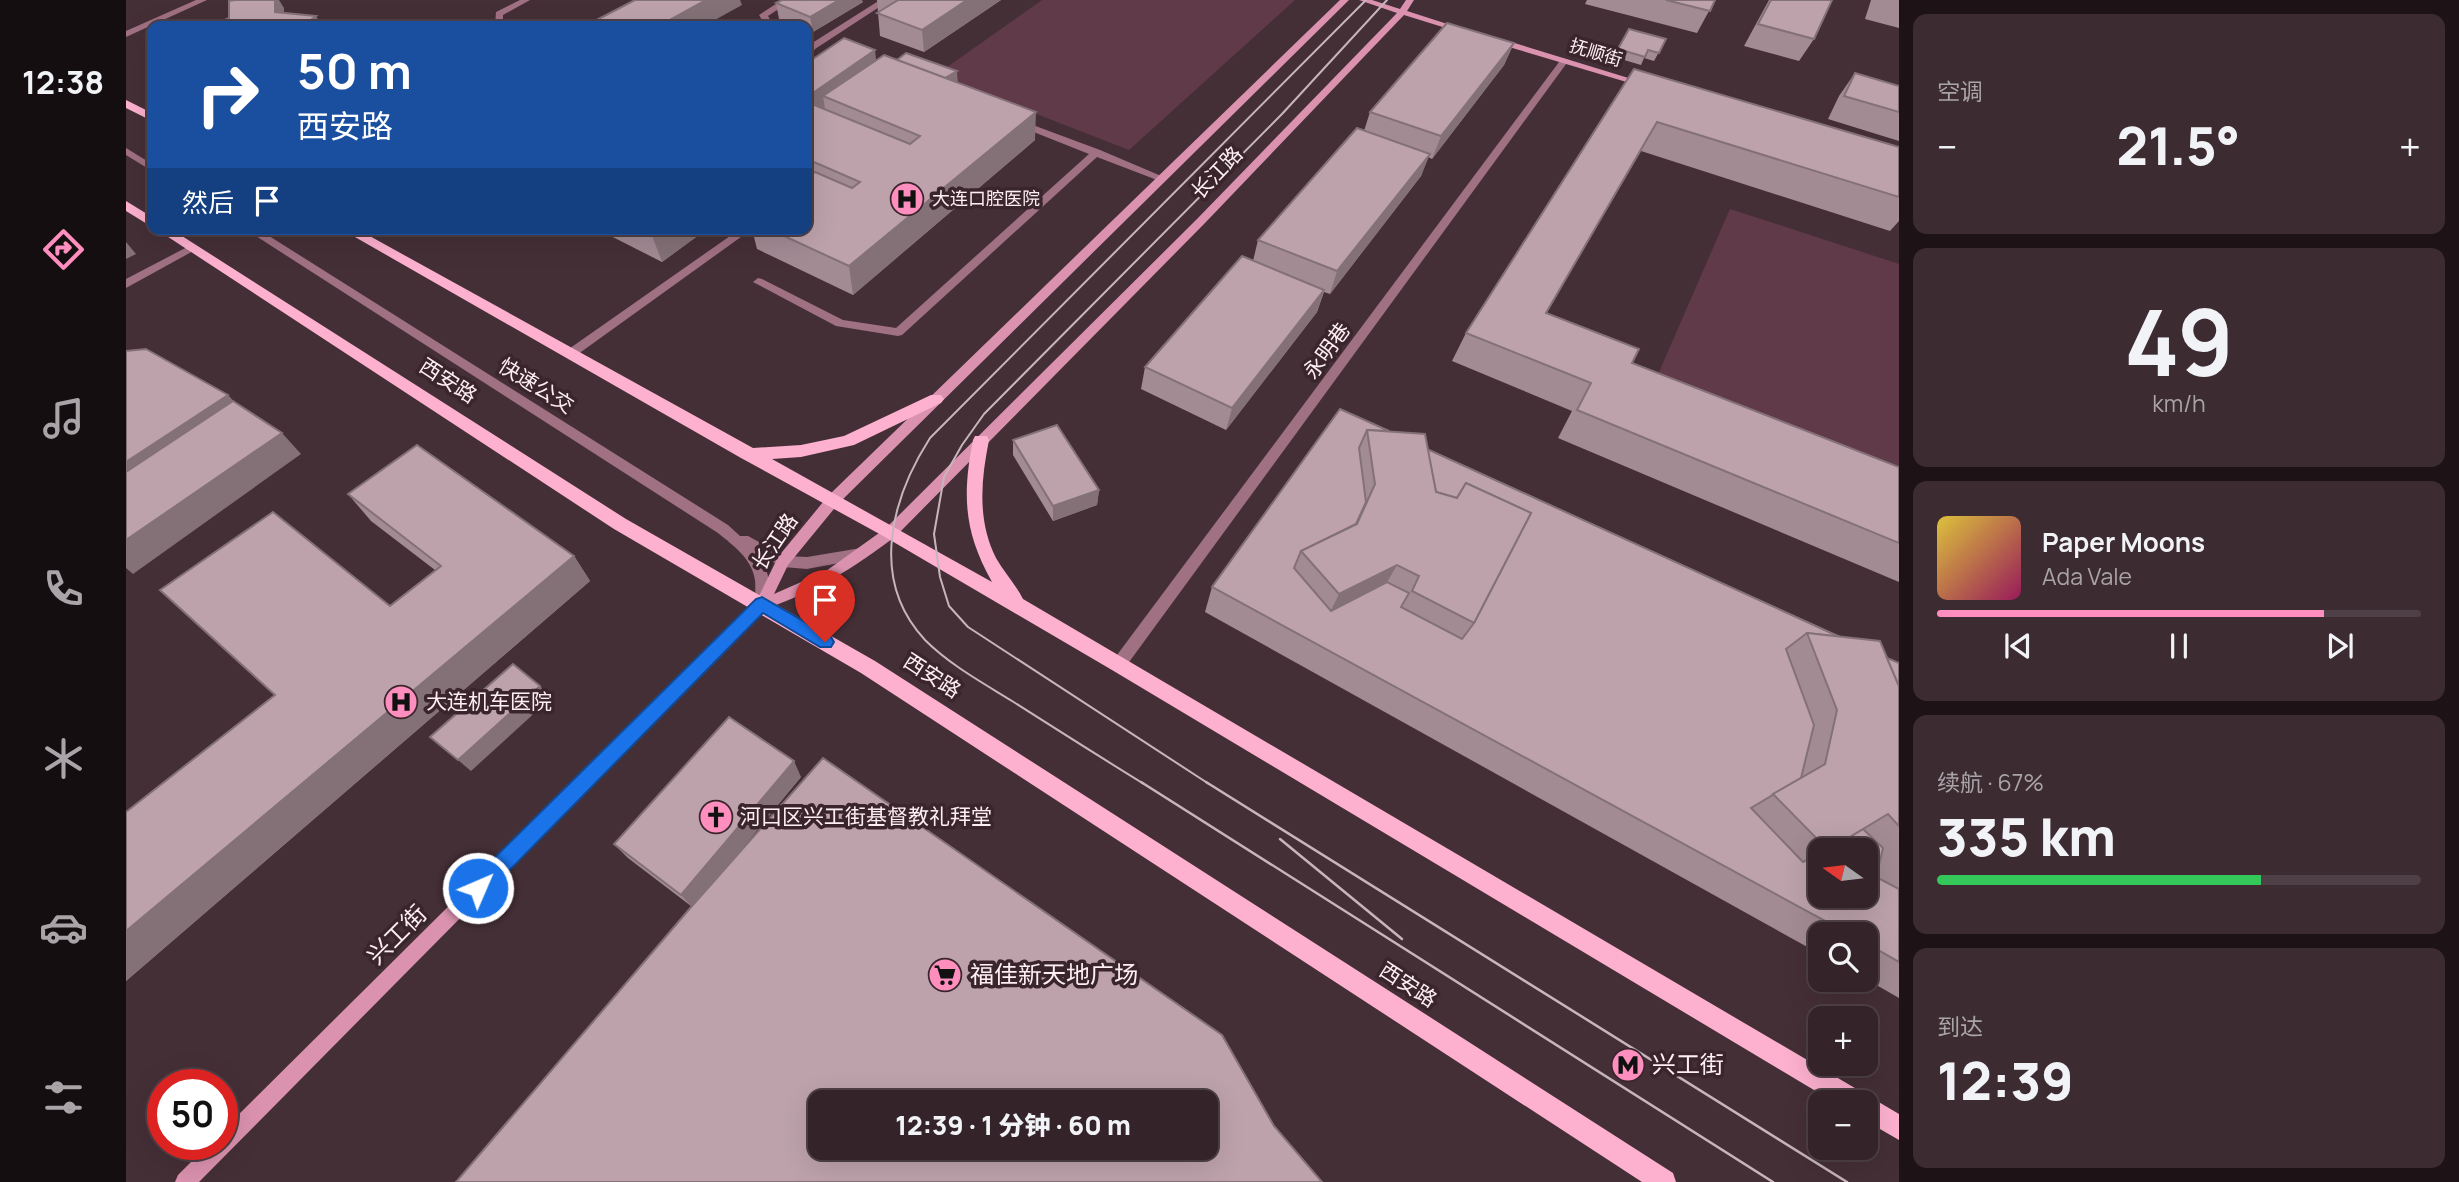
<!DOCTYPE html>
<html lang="zh">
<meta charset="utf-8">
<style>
body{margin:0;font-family:Manrope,"Noto Sans SC",sans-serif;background:#3c2b31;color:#f1f3f6;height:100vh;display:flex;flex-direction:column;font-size:26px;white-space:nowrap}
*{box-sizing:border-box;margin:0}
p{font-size:23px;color:#a9a4a8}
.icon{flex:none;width:38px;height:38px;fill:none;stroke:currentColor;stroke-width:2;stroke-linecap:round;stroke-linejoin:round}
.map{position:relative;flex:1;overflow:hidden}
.panel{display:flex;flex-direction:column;gap:14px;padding:14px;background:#1d1317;width:560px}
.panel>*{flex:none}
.banner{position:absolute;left:21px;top:21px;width:665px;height:214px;border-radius:14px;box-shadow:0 7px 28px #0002,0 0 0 2px #4e4046;background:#1a4fa0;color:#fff;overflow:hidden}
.needle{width:46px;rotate:284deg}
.tools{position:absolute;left:1682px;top:838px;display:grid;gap:14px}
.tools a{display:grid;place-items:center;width:70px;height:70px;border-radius:14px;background:#342329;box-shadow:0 7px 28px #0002,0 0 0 2px #4e4046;font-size:35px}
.speed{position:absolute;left:21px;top:1069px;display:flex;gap:14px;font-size:35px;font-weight:700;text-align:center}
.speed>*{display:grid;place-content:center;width:91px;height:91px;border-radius:50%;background:#342329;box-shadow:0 7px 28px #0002,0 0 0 2px #4e4046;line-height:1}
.speed .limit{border:10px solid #d22;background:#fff;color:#111}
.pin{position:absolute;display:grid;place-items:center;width:60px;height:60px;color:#fff;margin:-72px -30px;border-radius:50% 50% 50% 0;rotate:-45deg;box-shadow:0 0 7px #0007}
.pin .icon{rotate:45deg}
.me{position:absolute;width:77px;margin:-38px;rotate:45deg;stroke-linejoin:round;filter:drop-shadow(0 0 5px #0008)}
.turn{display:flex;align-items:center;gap:24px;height:147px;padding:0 35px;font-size:32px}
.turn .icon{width:91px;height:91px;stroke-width:2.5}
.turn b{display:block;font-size:49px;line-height:60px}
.then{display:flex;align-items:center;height:66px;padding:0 35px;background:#0003;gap:14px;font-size:26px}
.big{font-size:52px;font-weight:800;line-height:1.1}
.panel .widget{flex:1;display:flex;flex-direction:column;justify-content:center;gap:10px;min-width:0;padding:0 24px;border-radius:14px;background:#3c2b31}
.panel .dial{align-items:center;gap:0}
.dial b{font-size:91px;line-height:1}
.song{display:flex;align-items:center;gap:21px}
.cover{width:84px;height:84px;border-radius:10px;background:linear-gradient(135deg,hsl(50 70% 55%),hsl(330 70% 35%))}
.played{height:7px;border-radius:4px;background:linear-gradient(90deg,#fe8ebd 80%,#4e4046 80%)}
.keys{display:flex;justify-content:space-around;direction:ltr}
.heat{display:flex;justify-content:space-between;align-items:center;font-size:38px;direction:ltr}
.charge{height:10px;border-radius:5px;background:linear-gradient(90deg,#34c759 67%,#4e4046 0)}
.trip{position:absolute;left:682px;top:1090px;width:410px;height:70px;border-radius:14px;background:#342329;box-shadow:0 7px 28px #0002,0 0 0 2px #4e4046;font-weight:800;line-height:70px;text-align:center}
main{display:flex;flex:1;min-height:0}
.menu{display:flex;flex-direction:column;width:126px;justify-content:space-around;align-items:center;background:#150e10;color:#a9a4a8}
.menu .icon{width:49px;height:49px}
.menu .current{color:#fe8ebd}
.menu b{font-size:32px;color:#f1f3f6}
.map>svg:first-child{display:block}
</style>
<main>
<nav class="menu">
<b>12:38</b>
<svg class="icon current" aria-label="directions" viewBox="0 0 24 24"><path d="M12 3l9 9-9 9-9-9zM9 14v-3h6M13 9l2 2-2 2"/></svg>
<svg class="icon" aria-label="music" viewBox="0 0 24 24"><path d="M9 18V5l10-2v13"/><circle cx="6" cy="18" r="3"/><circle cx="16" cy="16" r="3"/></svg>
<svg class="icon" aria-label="phone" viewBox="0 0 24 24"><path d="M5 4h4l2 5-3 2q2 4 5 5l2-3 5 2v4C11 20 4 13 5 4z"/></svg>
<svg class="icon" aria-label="climate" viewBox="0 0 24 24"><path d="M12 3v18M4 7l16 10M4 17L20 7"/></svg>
<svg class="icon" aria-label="car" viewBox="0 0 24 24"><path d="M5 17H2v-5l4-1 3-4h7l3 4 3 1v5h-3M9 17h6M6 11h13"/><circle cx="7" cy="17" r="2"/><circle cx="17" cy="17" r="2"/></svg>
<svg class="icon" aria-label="filters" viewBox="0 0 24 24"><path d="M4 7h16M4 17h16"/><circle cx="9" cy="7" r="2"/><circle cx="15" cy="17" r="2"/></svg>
</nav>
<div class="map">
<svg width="1773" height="1182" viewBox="0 0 1773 1182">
<rect width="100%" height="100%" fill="#452f37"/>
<g fill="#613a4a">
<path d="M916,0H1169L1003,150L810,75Z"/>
<path d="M1604,209L1773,264V496L1523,395Z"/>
</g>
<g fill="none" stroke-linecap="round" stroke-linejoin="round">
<g fill="#a07183" fill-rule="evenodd">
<path d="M656,0H666L642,16L648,26H640L633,15Z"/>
<path d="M890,121H896L974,150L1040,178L1031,180L971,157L776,335L772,336L710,326L627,282L632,278L636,279L717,320L770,328L963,154L890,125Z"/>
<path d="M0,148L26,164V171L0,155Z"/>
<path d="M119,229H132L602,525L614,536H622L659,556L681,557L735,548L740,550L742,554L740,558L681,569L657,567L633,555C642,570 648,590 641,608H631C628,600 630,590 629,580C626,559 608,546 592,533Z"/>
</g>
<g fill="#a07183" fill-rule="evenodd">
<path d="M70,0H81L0,37V31Z"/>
<path d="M394,0H404L377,15V26H369L370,12Z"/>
<path d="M754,0H764L689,49L684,57L681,58L683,45Z"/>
<path d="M1436,58L1443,60L998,669L993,670L988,669L986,664L988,659Z"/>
<path d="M614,229H626L448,357H440V351Z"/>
<path d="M65,245L70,248L69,250L0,288V279Z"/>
</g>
<g fill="#db92ae" fill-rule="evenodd">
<path d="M1214,0H1223L712,504L662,565L648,594L700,571L760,528L1071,219L1271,13L1233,0H1246L1274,9L1280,0H1288L1281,11L1340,30L1336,33L1278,15L1079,223L770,536C729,567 690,592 641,608L73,1182H49L52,1175L83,1144H96V1131L631,600L652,557L702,496Z"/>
<path d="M1366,38H1372L1522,84L1514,86L1366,42Z"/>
</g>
<g fill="#fdb1cf" fill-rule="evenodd">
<path d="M0,100L26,113V121L0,108Z"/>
<path d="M0,201L26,217V227L0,211Z"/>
<path d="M30,229H45L500,519L749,661L1547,1173L1550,1182H1516L735,673L488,529Z"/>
<path d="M215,229H231L627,448L675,445L718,436L805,395H815L818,399L815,403L728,445L675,457L646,459L866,582C838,532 836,496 847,440L849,436H861L863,440C855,480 851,520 870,558C878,572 890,585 897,599L1773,1114V1140L1740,1121V1102H1708L986,670L759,537L615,458Z"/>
</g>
<g stroke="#c6b6bc" stroke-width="2">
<path d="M1018,784C974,757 930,729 886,701C857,683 824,665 799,640C743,580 765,499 804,438L1240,0"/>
<path d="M1083,784L842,627L823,606L814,577L808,534L818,477L836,445L858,414L1156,114L1261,0"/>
</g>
<g stroke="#c6b6bc" stroke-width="2.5">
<path d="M1015,782L1647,1182"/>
<path d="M1080,782L1721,1182"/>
<path d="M1154,839L1276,939"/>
</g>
</g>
<g fill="#a38b94" fill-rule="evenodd">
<path d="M751,0H875L798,52L754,36Z"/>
<path d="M1461,0H1589L1571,33L1459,4Z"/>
<path d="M1643,0H1706L1688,39L1673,61L1618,46Z"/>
<path d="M1745,0H1773V28L1739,19Z"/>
<path d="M737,2L687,32L681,30V26H672L653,19L650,3Z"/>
<path d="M1503,29L1540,39L1528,61L1518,58L1515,65L1488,57Z"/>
<path d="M1388,43L1378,65L1306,159L1302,157L1295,176L1204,294L1198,292L1191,312L1100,430L1015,389L1019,367L1127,261L1132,240L1238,131L1244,112Z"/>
<path d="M771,60L831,71V82L909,140L727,295L631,249L626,229H681V63Z"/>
<path d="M1508,69L1773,147V221L1764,231L1515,151L1420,313L1506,363L1773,467V582L1432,438L1446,411L1326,361L1340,333Z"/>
<path d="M1729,73L1773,86V141L1702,119L1713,96Z"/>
<path d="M471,229H581L536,262Z"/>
<path d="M1214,409L1773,663V998L1740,979V934H1694V954L1079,612L1086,587ZM1694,850H1740L1694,896Z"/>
<path d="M887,440L973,490L971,505L927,521L887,455Z"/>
<path d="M222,494L448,556L464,581L0,981V812L309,570L245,521Z"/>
<path d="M675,777L602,865L1148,1126L565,906L502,858L488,844Z"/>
</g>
<g fill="#847178">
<path d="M149,0H153L158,8V26L149,12Z"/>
<path d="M580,0H614L616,5L578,26H533Z"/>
<path d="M713,0H736L737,2L687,32L684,17Z"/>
<path d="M841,0H875L798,52L796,30Z"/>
<path d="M190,16L196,26H177Z"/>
<path d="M1388,43L1378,65L1306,159L1315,136Z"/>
<path d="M749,50L752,79L697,96L700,115L681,125V97Z"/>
<path d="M831,71L832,86H807Z"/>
<path d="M910,112L909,140L727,295L723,266Z"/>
<path d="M1304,154L1295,176L1204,294L1211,271Z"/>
<path d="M531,229H581L536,262L525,233Z"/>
<path d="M0,242L10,254L0,259Z"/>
<path d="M1198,290L1191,312L1100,430L1106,408Z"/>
<path d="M102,395L128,423L0,510V462Z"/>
<path d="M156,433L175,454L7,574L0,568V540Z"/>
<path d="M973,490L971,505L927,521V506Z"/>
<path d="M448,556L464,581L0,981V931Z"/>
<path d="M1271,565L1247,607L1193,635L1213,594Z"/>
<path d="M414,686L425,698L345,771L332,760Z"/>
<path d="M668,761L675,777L567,908L555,895Z"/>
</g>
<g fill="#bda2ac" stroke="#847178" stroke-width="2" fill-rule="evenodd">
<path d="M109,0H149V12L190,16L177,26H86L103,18V1Z"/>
<path d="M509,0H580L533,26H459Z"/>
<path d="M656,0H713L684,17L650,3Z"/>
<path d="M771,0H841L796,30L751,13L772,0Z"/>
<path d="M1540,0H1589L1584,11Z"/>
<path d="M1645,0H1706L1688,39L1632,24Z"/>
<path d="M1321,23L1388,43L1315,136L1244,112Z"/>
<path d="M1503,29L1540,39L1533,53L1522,50L1519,57L1492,49Z"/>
<path d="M718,38L749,50L681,97V63Z"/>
<path d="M780,53L831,71L819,78L771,60Z"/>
<path d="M758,55L910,112L723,266L643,229H681V178L689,172L726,188L734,182L681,159V102L784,144L794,136L697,96Z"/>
<path d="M1508,69L1773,147V197L1531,122L1420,313L1513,349L1506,363L1773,467V543L1451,410L1465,383L1340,333Z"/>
<path d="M1729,73L1773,86V112L1718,96Z"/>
<path d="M1231,128L1304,154L1211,271L1132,240Z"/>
<path d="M517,229H531L525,233Z"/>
<path d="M1116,256L1198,290L1106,408L1019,367Z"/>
<path d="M20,349L102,395L0,462V351Z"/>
<path d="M107,401L156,433L0,540V472Z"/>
<path d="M1214,409L1263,431L1241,430L1233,448L1240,502L1230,524L1175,551L1168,568L1205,611L1261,582L1283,593L1275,607L1336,639L1348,623L1405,513L1340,483L1331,498L1310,492L1301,449L1714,637L1681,633L1660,649L1688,725L1675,778L1625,808L1677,862L1694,854V896H1740V850H1702L1737,829L1757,848L1750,877L1773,889V962L1740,943V934H1723L1086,587Z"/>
<path d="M931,425L973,490L927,506L887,440Z"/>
<path d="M1241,430L1299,434L1310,492L1331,498L1340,483L1405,513L1348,623L1286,591L1293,576L1271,565L1213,594L1175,551L1231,524L1249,484Z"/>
<path d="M291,445L448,556L0,931V812L149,695L34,590L147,512L264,606L315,566L222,494Z"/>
<path d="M1681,633L1754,641L1773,686V826L1762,814L1702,850L1647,794L1699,764L1711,710Z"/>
<path d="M1761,658L1773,663V686Z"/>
<path d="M387,664L414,686L332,760L304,737Z"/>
<path d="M603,717L668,761L555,895L488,844Z"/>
<path d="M697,758L1096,1035L1148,1126L1196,1182H330L566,906ZM695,1102H1080V1148H695Z"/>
</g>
<path fill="#1a73e8" stroke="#114b97" stroke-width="2" d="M636,597L705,637L708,642L705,647H694L637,613L359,895L352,898L345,895L342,888L345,881L630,599Z"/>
<defs>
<symbol id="hospital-disc" viewBox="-11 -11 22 22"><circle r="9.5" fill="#fe8ebd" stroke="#3a252d"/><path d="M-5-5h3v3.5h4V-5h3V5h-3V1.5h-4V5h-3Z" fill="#111"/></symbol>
<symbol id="church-disc" viewBox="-11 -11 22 22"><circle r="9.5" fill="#fe8ebd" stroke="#3a252d"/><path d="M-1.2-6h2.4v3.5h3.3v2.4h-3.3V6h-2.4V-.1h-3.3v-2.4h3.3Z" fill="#111"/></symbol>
<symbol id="supermarket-disc" viewBox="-11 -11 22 22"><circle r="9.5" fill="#fe8ebd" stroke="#3a252d"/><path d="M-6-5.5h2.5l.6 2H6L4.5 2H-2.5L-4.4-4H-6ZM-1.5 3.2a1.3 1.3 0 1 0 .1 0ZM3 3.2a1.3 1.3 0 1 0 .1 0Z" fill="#111"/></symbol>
<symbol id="metro-disc" viewBox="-11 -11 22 22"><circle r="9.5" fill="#fe8ebd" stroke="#3a252d"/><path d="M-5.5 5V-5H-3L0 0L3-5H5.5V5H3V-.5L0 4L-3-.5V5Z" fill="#111"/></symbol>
</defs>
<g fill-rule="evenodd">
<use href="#hospital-disc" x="762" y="180" width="38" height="38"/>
<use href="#hospital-disc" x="256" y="683" width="38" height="38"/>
<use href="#church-disc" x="571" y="798" width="38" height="38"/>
<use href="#supermarket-disc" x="800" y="956" width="38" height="38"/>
<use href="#metro-disc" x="1483" y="1046" width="38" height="38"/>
</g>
<g text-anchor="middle" stroke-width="7" stroke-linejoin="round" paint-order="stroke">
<g font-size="18" fill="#fceef3" stroke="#3a252d">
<text transform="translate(1470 53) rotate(17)" y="6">抚顺街</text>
</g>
<g font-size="18" fill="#fceef3" stroke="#3a252d" text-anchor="start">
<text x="806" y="205">大连口腔医院</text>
</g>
<g font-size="21" fill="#fceef3" stroke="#3a252d">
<text transform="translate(1091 173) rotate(-46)" y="7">长江路</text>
<text transform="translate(1201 351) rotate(-54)" y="7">永明巷</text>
<text transform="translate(322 381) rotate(33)" y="7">西安路</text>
<text transform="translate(410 386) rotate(32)" y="7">快速公交</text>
<text transform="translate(649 542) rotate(-56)" y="7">长江路</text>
<text transform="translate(806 676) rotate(33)" y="7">西安路</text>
<text transform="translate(1282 985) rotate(33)" y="7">西安路</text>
</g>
<g font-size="21" fill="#fceef3" stroke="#3a252d" text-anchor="start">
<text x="300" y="709">大连机车医院</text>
<text x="614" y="824">河口区兴工街基督教礼拜堂</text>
</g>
<g font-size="24" fill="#fceef3" stroke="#3a252d">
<text transform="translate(271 935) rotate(-45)" y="8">兴工街</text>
</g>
<g font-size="24" fill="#fceef3" stroke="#3a252d" text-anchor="start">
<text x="844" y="983">福佳新天地广场</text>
<text x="1526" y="1073">兴工街</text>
</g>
</g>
</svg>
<div class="tools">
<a><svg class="needle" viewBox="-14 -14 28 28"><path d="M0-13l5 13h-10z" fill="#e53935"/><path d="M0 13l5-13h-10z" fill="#a9a4a8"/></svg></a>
<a><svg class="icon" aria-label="search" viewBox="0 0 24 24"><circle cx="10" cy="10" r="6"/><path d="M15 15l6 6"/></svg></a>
<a>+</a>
<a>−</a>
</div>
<div class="speed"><div class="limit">50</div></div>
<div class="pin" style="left:699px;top:642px;background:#d93025"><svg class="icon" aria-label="arrive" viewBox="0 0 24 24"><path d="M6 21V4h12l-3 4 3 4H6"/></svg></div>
<svg class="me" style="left:352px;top:888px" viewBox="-20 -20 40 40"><circle r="17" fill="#1a73e8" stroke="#fff" stroke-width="3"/><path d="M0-11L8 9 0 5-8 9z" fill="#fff"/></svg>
<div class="trip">12:39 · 1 分钟 · 60 m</div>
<div class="banner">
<div class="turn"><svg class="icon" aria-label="right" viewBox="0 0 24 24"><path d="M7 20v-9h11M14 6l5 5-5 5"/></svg><div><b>50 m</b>西安路</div></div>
<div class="then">然后<svg class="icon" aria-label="arrive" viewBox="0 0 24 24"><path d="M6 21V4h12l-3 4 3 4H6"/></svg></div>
</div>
</div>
<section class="panel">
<div class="widget"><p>空调</p>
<div class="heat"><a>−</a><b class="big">21.5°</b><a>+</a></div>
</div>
<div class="widget dial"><b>49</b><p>km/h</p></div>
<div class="widget">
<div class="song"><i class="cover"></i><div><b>Paper Moons</b><p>Ada Vale</p></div></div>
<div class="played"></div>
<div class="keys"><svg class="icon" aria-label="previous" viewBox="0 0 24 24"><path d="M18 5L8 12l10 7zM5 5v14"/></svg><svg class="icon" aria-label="pause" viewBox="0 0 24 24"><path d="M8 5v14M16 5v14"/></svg><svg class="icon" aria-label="next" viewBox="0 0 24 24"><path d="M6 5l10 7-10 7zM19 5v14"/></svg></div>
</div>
<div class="widget"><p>续航 · 67%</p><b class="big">335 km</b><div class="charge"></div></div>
<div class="widget"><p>到达</p><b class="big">12:39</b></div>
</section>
</main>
